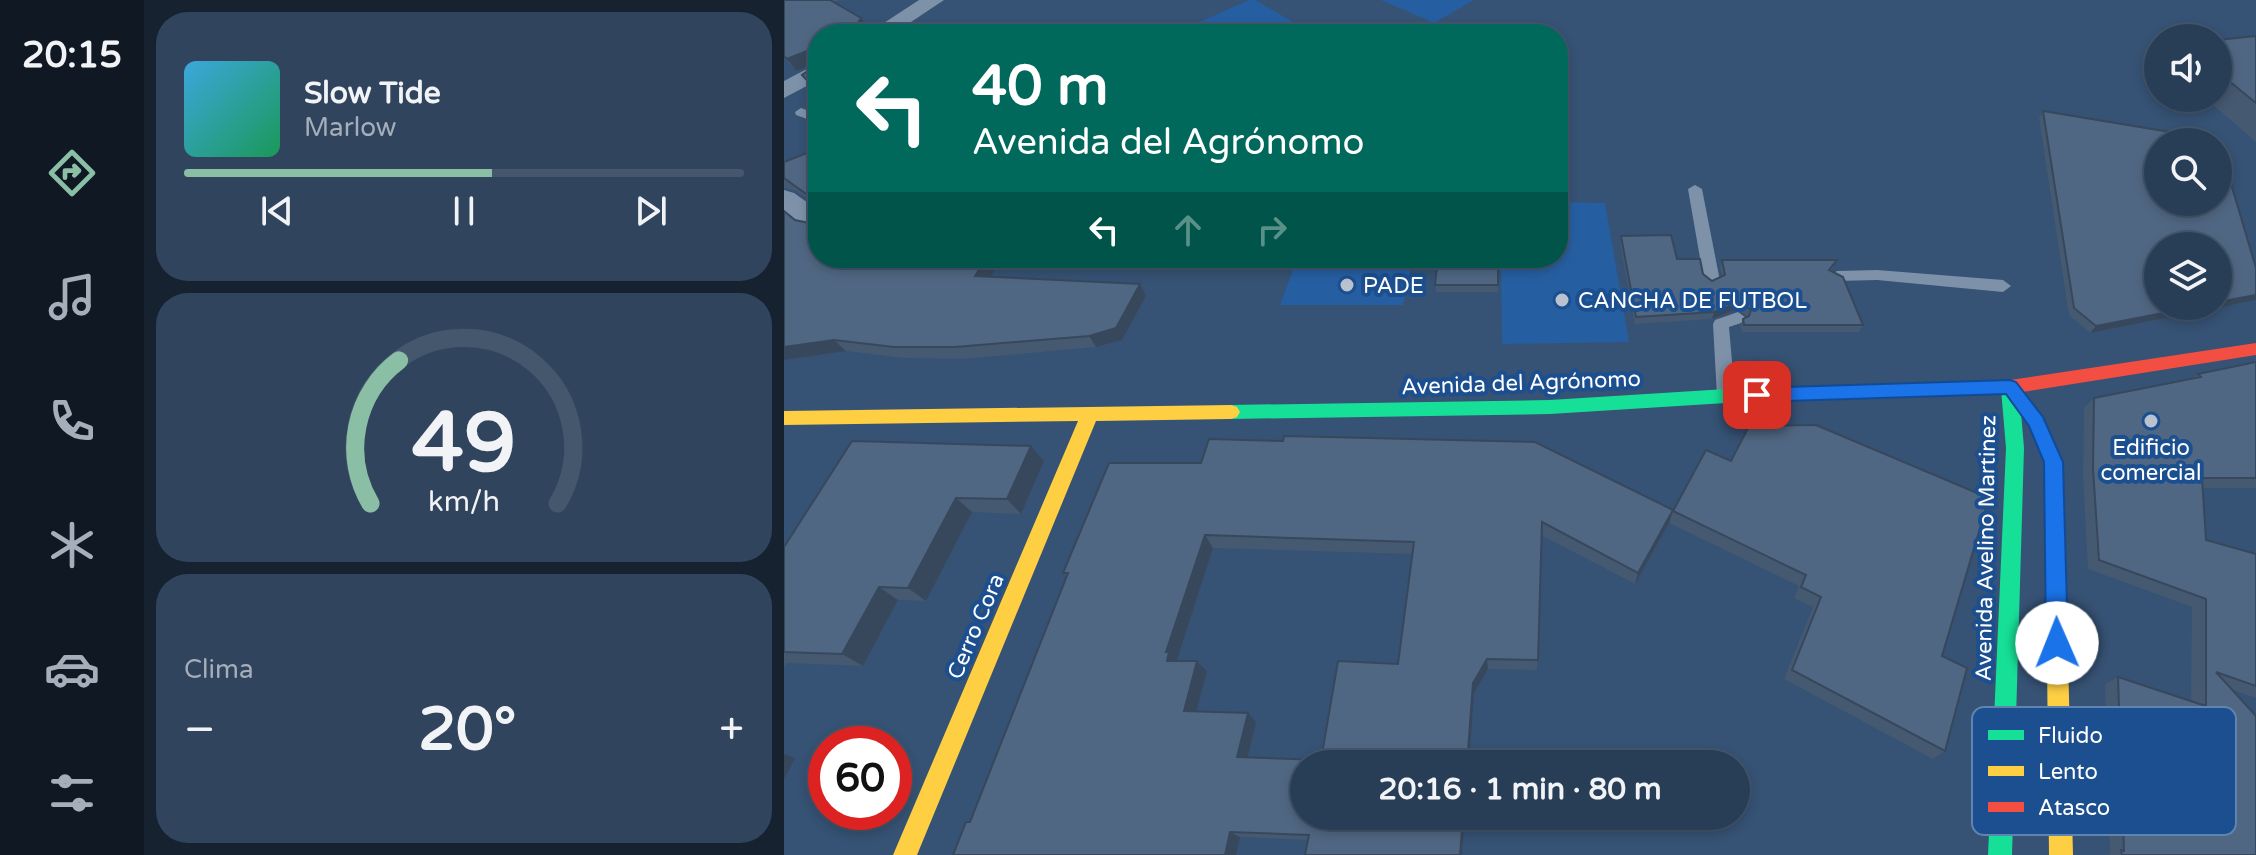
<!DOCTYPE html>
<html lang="es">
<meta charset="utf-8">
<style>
body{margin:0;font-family:"Varela Round",sans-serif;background:#30455d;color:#f1f3f6;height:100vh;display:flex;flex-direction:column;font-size:30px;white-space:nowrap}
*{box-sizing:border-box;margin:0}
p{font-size:26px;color:#a5aeba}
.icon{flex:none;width:44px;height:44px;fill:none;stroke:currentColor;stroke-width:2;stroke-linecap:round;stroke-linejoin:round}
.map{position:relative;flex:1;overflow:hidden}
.panel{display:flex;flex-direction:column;gap:12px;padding:12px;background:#162230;width:640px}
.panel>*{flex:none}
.top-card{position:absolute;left:24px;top:24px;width:760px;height:244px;border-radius:32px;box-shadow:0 4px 12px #0003,0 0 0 2px #44576d;background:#00695c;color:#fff;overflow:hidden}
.controls{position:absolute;left:1360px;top:24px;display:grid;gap:16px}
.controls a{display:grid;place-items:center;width:88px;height:88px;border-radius:50%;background:#283e57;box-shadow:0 4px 12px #0003,0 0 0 2px #44576d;font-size:40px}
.speed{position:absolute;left:24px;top:726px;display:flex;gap:16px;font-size:40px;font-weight:700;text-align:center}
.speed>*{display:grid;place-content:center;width:104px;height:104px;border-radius:50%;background:#283e57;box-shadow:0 4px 12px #0003,0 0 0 2px #44576d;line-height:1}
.speed .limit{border:12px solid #d22;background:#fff;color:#111}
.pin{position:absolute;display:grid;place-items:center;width:68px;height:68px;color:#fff;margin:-34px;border-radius:16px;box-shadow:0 4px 12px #0006}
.me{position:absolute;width:88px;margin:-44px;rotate:359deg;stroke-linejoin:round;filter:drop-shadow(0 0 6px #0008)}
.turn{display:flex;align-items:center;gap:28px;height:168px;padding:0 32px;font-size:36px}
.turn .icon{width:104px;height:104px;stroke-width:2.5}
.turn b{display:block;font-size:56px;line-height:68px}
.lanes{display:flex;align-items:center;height:76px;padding:0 32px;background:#0003;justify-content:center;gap:40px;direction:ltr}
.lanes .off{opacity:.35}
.big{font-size:60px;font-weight:700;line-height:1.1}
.panel .card{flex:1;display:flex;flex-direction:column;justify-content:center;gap:12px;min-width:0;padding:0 28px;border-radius:32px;background:#30455d}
.panel .dial{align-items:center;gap:0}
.dial svg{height:208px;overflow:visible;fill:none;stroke:#44576d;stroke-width:7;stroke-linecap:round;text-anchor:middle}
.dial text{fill:#f1f3f6;stroke:none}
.song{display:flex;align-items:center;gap:24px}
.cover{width:96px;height:96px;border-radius:12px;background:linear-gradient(135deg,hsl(200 70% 55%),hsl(150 70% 35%))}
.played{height:8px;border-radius:4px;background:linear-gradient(90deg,#8abfa5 55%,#44576d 55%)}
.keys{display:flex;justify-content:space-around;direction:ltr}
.heat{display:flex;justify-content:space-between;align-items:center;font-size:44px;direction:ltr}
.trip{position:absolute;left:506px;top:750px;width:460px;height:80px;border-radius:40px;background:#283e57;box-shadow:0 4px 12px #0003,0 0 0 2px #44576d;font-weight:700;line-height:80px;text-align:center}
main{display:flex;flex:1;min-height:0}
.tabs{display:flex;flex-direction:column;width:144px;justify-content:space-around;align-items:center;background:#101923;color:#a5aeba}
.tabs .icon{width:56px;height:56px}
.tabs .current{color:#8abfa5}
.tabs b{font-size:36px;color:#f1f3f6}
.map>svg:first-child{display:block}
</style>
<main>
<nav class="tabs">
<b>20:15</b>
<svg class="icon current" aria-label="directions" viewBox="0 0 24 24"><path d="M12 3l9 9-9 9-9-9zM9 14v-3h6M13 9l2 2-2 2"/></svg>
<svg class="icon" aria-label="music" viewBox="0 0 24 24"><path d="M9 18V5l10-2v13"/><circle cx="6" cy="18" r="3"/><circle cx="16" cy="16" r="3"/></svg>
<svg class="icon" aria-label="phone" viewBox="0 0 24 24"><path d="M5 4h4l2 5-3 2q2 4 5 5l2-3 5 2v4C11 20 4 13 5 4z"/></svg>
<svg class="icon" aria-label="climate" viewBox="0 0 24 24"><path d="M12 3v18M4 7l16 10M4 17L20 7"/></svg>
<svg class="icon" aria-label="car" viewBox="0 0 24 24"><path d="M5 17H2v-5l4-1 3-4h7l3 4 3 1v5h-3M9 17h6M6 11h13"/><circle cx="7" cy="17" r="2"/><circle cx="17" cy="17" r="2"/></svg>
<svg class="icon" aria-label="filters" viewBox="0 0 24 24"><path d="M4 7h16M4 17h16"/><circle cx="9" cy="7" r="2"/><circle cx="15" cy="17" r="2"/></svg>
</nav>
<section class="panel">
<div class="card">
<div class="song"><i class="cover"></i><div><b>Slow Tide</b><p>Marlow</p></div></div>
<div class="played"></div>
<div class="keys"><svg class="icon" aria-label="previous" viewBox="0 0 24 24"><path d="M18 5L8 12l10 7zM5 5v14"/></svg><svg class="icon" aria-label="pause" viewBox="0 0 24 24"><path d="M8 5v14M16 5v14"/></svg><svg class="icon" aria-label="next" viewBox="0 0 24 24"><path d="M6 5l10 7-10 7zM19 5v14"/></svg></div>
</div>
<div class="card dial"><svg viewBox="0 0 100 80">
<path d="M14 69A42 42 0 1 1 86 69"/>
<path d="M14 69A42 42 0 0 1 25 14" stroke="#8abfa5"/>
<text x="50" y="56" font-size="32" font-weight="700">49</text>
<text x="50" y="72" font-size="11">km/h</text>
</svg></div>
<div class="card"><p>Clima</p>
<div class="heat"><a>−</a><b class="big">20°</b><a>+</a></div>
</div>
</section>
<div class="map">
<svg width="1472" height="855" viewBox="0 0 1472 855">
<rect width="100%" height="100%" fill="#365274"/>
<g fill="#265fa1">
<path d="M465,0H471L530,34H423L409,25Z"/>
<path d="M597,0H690L650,23Z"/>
<path d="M774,202L821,203L845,342L718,344L717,258H774Z"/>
<path d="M512,262L627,265L619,305H496Z"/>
</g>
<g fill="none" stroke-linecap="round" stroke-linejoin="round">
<g fill="#7d92a8" fill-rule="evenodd">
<path d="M17,108L34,114V123L12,115L11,112Z"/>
<path d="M911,185L918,189L936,281L928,286L920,281L904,189Z"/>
<path d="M1093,270L1219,280L1227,286L1219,292L1093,280L1053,281L1045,276L1053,271Z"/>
<path d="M954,312L962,318L960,322L945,327L951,396L942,403L933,396L929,324L931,320Z"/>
</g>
<g fill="#7d92a8" fill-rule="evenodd">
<path d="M135,0H160L109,34H83Z"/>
<path d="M34,63V80L0,98V81Z"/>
<path d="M0,190L10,193L34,210V233L24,230L0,212Z"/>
</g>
<g fill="#16e098" fill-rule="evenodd">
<path d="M1161,382L1170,389L1161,396L942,403L766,414L447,419L441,417L438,412L441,407L447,405L766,400L942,389Z"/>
<path d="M1226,382L1235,389L1240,448L1228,855H1204L1222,448L1217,389Z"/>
</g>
<g fill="#ffcf43" fill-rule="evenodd">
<path d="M1226,380L1232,382L1258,417L1279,462L1289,855H1265L1261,462L1245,426L1217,387Z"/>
<path d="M447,405L453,407L456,412L453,417L447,419L312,421L133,855H109L294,421L0,425V411Z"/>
</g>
<path fill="#f24e42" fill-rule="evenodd" d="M1472,343V355L1226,394L1161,396L1152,389L1161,382L1226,380Z"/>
</g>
<g fill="#455971" fill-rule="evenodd">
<path d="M0,0H55L50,3L77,18L82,25L34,34V95L18,75L28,68V65L12,71L0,58Z"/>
<path d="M1472,36V142L1421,98H1434V40Z"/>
<path d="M1259,111L1472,300L1306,333L1285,315L1255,118Z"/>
<path d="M23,153L218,258L206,277L362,296L338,340L312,347L180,359L120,358L62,351L0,360L11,220L25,223V200L12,191L0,188V162Z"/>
<path d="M837,236L893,259L928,281L938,276L936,267L938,260L1050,267L1047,271L1079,325L1075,332H958L956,326L959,319L964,317L953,309L928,319L851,324L836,243Z"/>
<path d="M351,258H382L375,272Z"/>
<path d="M714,258V292H652L651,285Z"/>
<path d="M1472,362V488H1418L1422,540L1472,554V698L1449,690L1472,855H1323L1326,854L1321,684L1334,677L1407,701L1408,607L1304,569L1299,478L1300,408L1310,398L1408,379L1414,374Z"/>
<path d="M922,450L1158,656L1161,751L1149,759L1000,679L1029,607L1010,598L1015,586L885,523L889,511Z"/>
<path d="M260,461L237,514L188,512L142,601L114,600L79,666L3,663L0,667V547Z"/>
<path d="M325,463L885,523L851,584L757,535L753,670L704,669L690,693L520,816H681L678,855H521L524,840L456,837L186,822L283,577L279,573ZM429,548L628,554L614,664L537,760L464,757L472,722L464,713L412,711L423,671L413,661L393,660Z"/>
</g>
<g fill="#38485c">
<path d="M77,18L85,29L73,24Z"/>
<path d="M28,49L34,62L12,71L3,59Z"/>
<path d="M202,258H218L200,288L191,276Z"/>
<path d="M368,258H382L375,272Z"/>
<path d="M356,284L362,296L338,340L312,347L305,336Z"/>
<path d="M1472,295V300L1306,333L1312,326L1415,306H1434V302Z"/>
<path d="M955,302L953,309L928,319L930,312Z"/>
<path d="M50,340L62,351L0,360V347Z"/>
<path d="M247,446L260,461L237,514L223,499Z"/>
<path d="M172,498L188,512L142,601L124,588Z"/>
<path d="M889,510L885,523L851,584L854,573Z"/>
<path d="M421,535L429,548L393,660L383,661L382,652Z"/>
<path d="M95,587L114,600L79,666L58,654Z"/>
<path d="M703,659L704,669L690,693L685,764H683L689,683Z"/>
<path d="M413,661L423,671L410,720L400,711Z"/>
<path d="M464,713L472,722L462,765L453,757Z"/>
<path d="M0,754L11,758L0,779Z"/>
<path d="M679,816H681L678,855H676Z"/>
<path d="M446,832L456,837L452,855H441Z"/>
</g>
<g fill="#506783" stroke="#38485c" stroke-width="2" fill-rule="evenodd">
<path d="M0,0H46L77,18L73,24L91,25L107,34H34V88H30L18,75L28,68V49L3,59L0,56Z"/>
<path d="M1472,36V103L1434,72V40Z"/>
<path d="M1259,111L1434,140L1472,268V295L1434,302V246H1374V306H1415L1312,326L1290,308ZM1374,142H1434V202H1374Z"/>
<path d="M34,127V258H202L191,276L356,284L332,328L305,336L171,347H110L50,340L0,347V211L11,220L25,223V196L0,178V162L23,153Z"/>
<path d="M887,235L893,259H916L919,274L928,281L941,275L938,260H1053L1045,270L1059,277L1079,325H960L959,319L965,316L967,310L955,302L930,312L852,317L837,236Z"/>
<path d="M654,258H714V285H651Z"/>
<path d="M1472,362V478H1418L1422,540L1472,554V686L1432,672L1472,716V855H1338L1337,850L1340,851L1334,677L1422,706V599L1315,560L1309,468L1310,398L1417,377L1414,374Z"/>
<path d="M1032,425L1205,498L1158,656L1183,668L1161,751L1008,670L1037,597L1017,587L1022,575L889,511L922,450L947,461L965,426Z"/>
<path d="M500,436L751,442L889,510L854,573L758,522L754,660L703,659L689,683L683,764H520V816H679L676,855H521L525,835L446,832L441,855H169L182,822H186L284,573H279L325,463H417L425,439L499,441ZM421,535L630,542L614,664L554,661L537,760L453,757L464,713L400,711L413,661H383L385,652H382Z"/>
<path d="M68,441L247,446L223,499L172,498L124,588L95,587L58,654L0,652V547Z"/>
</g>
<path fill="#1a73e8" stroke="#114b97" stroke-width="2" d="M1226,380L1232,382L1259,417L1279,462L1284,643L1281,651L1273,654L1266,651L1262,643L1260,462L1245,426L1222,394L973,402L965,395L973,388Z"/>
<g fill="#b9c2ce" stroke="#1b4f8f" stroke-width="3">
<circle cx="563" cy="285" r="8"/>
<circle cx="778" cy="300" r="8"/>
<circle cx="1367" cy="421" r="8"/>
</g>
<g text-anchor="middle" stroke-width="8" stroke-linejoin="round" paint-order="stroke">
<g font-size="22" fill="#fff" stroke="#1b4f8f" text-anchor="start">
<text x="579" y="293">PADE</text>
<text x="794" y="308">CANCHA DE FUTBOL</text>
<text x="1367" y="455" text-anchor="middle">Edificio<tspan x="1367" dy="25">comercial</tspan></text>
</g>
<g font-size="22" fill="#fff" stroke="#1b4f8f">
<text transform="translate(737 382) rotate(-2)" y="8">Avenida del Agrónomo</text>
<text transform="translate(1201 548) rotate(-89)" y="8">Avenida Avelino Martinez</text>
<text transform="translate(191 626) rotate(-67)" y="8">Cerro Cora</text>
</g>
</g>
<rect x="1188" y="707" width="264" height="128" rx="12" fill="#1b4f8f" stroke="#5f84b1" stroke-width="2"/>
<rect x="1204" y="730" width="36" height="10" fill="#16e098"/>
<rect x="1204" y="766" width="36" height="10" fill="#ffcf43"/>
<rect x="1204" y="802" width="36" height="10" fill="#f24e42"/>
<g font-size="22" fill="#fff">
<text x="1254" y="743">Fluido</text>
<text x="1254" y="779">Lento</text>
<text x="1254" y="815">Atasco</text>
</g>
</svg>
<div class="controls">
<a><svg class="icon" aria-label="sound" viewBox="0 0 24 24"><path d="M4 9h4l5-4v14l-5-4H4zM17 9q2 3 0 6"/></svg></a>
<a><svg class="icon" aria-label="search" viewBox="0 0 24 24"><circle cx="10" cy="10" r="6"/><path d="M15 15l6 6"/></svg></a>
<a><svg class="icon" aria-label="layers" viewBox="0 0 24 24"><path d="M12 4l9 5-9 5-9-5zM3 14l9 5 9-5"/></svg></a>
</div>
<div class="speed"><div class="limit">60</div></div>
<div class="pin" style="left:973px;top:395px;background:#d93025"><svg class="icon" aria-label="arrive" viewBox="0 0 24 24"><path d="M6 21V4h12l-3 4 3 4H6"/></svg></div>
<svg class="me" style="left:1273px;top:643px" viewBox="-20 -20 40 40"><circle r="19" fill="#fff"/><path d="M0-13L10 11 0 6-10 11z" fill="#1a73e8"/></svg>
<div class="trip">20:16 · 1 min · 80 m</div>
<div class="top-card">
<div class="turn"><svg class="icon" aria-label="left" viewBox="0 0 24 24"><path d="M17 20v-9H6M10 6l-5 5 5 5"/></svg><div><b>40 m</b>Avenida del Agrónomo</div></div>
<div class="lanes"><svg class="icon" aria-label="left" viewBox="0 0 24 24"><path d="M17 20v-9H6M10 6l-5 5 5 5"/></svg><svg class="icon off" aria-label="ahead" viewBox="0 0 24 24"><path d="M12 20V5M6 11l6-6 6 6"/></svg><svg class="icon off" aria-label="right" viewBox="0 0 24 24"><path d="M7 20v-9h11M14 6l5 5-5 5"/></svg></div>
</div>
</div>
</main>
